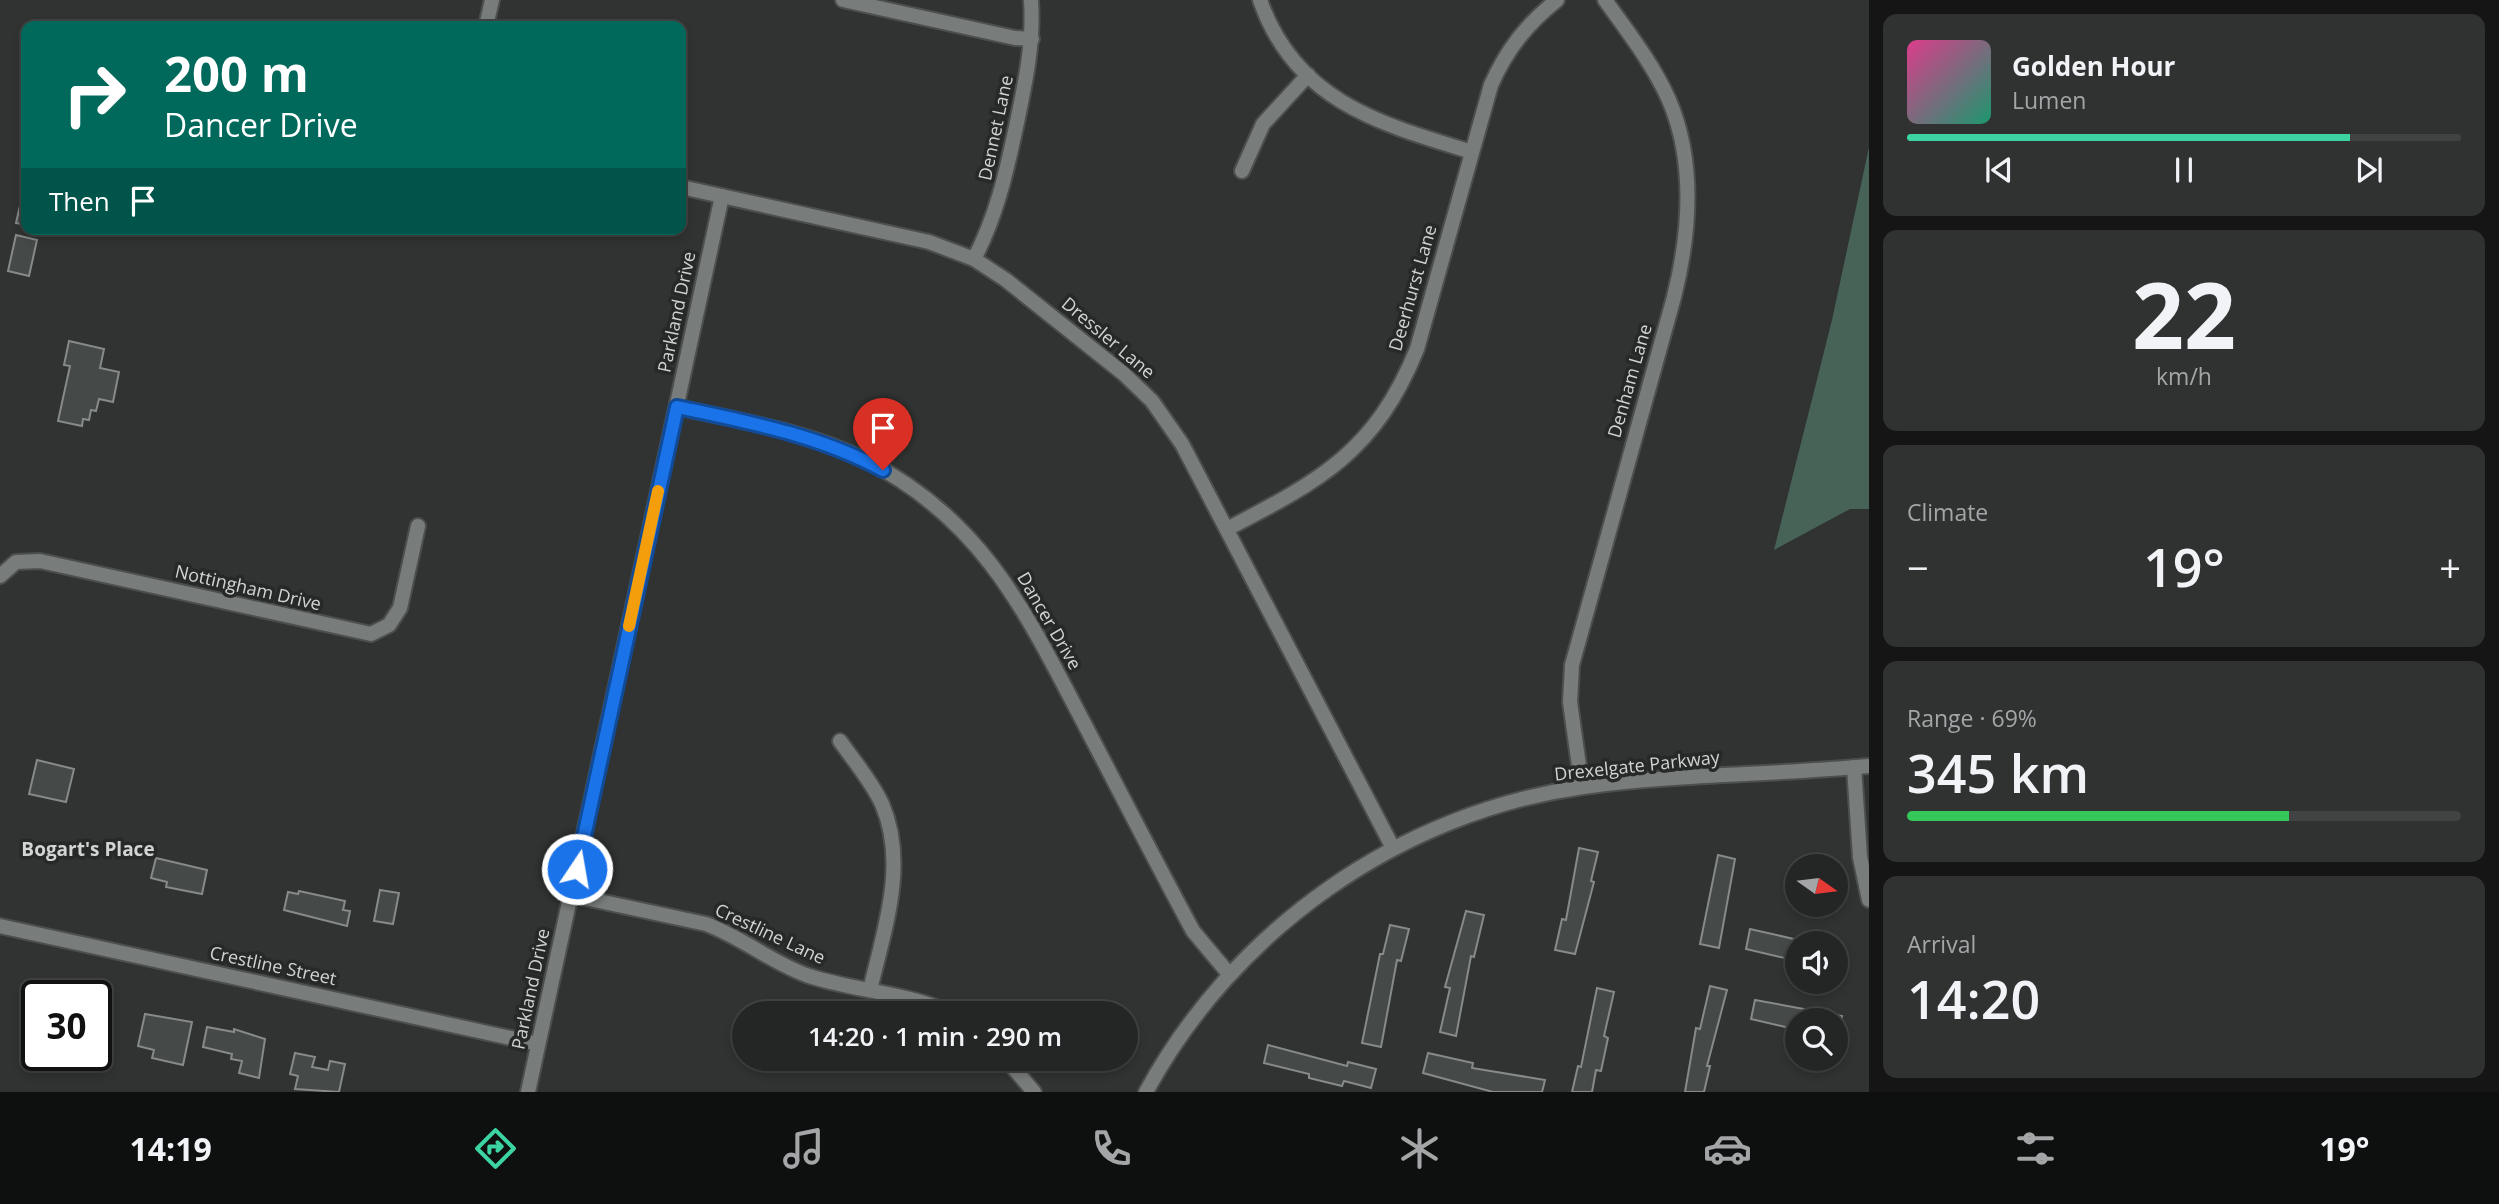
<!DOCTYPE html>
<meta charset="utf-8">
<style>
body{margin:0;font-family:"Open Sans",sans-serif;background:#303232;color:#f1f3f6;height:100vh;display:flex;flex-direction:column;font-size:26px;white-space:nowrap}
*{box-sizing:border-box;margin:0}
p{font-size:23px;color:#a3a5a7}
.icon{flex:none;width:38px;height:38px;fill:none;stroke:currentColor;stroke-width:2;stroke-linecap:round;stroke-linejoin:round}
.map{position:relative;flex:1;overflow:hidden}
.side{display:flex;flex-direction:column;gap:14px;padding:14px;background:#141514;width:630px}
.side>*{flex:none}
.top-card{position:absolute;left:21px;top:21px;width:665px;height:214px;border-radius:14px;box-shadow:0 4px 10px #0003,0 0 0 2px #414342;background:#00695c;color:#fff;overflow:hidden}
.needle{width:46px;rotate:104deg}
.controls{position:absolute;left:1785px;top:854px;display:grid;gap:14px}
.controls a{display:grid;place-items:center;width:63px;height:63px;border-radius:50%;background:#242625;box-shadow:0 4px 10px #0003,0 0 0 2px #414342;font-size:35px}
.speed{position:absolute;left:21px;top:980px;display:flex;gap:14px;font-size:35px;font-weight:700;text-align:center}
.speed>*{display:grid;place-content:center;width:91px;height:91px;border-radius:50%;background:#242625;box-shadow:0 4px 10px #0003,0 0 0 2px #414342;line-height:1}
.speed .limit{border:4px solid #111;border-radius:10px;background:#fff;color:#111}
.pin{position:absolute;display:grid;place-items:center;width:60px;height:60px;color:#fff;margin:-72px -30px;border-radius:50% 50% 50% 0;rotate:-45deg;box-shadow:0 0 7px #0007}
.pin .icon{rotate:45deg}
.me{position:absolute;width:77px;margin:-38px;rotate:12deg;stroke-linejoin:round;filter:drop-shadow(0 0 5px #0008)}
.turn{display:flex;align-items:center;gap:24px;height:147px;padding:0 28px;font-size:32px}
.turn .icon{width:91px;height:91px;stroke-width:2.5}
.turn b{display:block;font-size:49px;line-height:60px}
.then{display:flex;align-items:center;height:66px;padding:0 28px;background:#0003;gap:14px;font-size:26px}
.big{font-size:52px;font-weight:600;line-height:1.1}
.side .card{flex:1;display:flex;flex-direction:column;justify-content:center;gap:10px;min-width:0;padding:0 24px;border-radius:14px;background:#303232}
.side .dial{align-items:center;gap:0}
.dial b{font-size:91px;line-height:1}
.song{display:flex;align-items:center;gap:21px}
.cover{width:84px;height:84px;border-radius:10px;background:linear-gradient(135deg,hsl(330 70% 55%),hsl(160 70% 35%))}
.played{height:7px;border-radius:4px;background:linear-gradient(90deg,#3cd4a3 80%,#414342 80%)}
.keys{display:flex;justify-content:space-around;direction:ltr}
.heat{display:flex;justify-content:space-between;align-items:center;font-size:38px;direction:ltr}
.charge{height:10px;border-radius:5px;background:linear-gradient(90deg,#34c759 69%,#414342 0)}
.trip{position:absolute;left:732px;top:1001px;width:406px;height:70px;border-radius:35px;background:#242625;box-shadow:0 4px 10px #0003,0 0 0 2px #414342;font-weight:600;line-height:70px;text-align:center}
.dock{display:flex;height:112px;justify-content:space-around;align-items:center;background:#0e0f0f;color:#a3a5a7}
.dock .icon{width:49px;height:49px}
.dock .current{color:#3cd4a3}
.dock b{font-size:32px;color:#f1f3f6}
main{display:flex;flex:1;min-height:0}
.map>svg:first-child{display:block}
</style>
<main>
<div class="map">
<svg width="1869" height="1092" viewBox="0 0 1869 1092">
<rect width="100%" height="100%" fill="#303331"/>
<path fill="#476357" d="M1869,147V509H1850L1774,550L1832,320Z"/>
<g fill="#454947" stroke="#868a88" stroke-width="2">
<path d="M22,197L26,198V225L16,223Z"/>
<path d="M16,235L37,240L29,276L8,271Z"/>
<path d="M69,341L104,349L100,368L119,372L113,402L99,399L96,411L91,410L89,420L83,419L82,426L58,421L70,366L64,365Z"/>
<path d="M37,760L74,769L66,802L29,794Z"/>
<path d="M1579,848L1598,852L1591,881L1594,882L1575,954L1555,950L1562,919L1566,920Z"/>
<path d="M1718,855L1735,859L1719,948L1700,944Z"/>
<path d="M156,858L207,870L202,894L166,887L167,882L151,878Z"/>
<path d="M380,890L399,893L393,924L374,921Z"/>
<path d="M299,891L345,901L343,910L350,911L347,926L284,910L288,892L298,894Z"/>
<path d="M1466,911L1484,915L1474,957L1471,956L1456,1036L1440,1032L1450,988L1445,987Z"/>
<path d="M1390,925L1409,929L1401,961L1397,960L1381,1047L1362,1043L1380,954H1383Z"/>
<path d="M1750,929L1794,939L1793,943L1797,944V966L1788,964L1789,959L1746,949Z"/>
<path d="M1710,986L1727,990L1707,1066H1710L1704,1092H1685L1696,1028L1700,1029Z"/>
<path d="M1597,988L1614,992L1604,1036L1608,1038L1601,1071L1596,1070L1592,1092H1572L1578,1066L1581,1067Z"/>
<path d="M1755,1000L1842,1016L1838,1035L1836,1020H1797L1794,1029L1751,1019Z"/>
<path d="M145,1014L192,1022L183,1065L152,1058L154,1050L138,1046Z"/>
<path d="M207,1027L234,1032V1029L265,1039L259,1078L239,1073L242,1061L231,1059L232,1054L203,1047Z"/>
<path d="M1268,1045L1347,1066L1348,1062L1376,1069L1371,1088L1344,1081L1342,1086L1309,1078V1074L1264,1063Z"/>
<path d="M295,1053L315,1057L312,1067L328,1070L330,1061L345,1064L339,1092L295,1089L298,1076L290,1074Z"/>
<path d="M1428,1053L1473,1063L1472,1068L1545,1080L1542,1092H1493L1423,1073Z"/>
</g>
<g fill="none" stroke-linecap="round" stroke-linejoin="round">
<defs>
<g id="minor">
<path d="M843,0L1015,38L1032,39"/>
<path d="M1260,0C1295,101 1380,124 1472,152"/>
<path d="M486,26L492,0"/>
<path d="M1242,171L1263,124L1308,75"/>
<path d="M681,187L929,242L974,259L1006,280L1124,374L1152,401L1182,444L1393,848"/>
<path d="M974,259C996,217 1006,174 1016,127C1025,84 1034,44 1031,0"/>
<path d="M677,407C740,421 806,431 865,460C985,520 1028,617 1087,729C1122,796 1157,864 1193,931L1229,974"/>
<path d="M1227,529C1321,480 1375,452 1417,349L1491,85C1507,49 1527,24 1557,0"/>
<path d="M0,576L16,562L40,561L371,634L389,625L400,608L418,526"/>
<path d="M840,741C854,761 872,782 882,804C908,864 884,930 870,990"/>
<path d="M1854,767L1860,857L1869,900"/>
<path d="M1582,787L1570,702L1572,665L1674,297C1690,233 1696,163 1669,100C1653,64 1628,32 1605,0"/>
<path d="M571,895L706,924C741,937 771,962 806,975C853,991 905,992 951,1013"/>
<path d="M0,926L538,1044"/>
<path d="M1006,1059L1034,1092"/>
<path d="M528,1092L722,196"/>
<path d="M1146,1092C1234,930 1399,813 1583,787C1677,774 1774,775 1869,766"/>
</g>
</defs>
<use href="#minor" stroke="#4c4f4d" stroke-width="18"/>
<use href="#minor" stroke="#787c7a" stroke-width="14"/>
</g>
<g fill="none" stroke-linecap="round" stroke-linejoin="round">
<defs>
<path id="route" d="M577,869L677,407C748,422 818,435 883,470"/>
</defs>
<use href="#route" stroke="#114b97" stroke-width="18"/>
<use href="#route" stroke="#1a73e8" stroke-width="12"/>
<path stroke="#f59e0b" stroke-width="12" d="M629,626L658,491"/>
</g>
<g text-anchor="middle" stroke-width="7" stroke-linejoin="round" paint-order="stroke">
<g font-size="18" fill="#d2d4d3" stroke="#262928">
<text transform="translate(996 128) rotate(-78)" y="6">Dennet Lane</text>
<text transform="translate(1413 288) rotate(-74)" y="6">Deerhurst Lane</text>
<text transform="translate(677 312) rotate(-78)" y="6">Parkland Drive</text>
<text transform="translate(1108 338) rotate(40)" y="6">Dressler Lane</text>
<text transform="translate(1630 381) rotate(-74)" y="6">Denham Lane</text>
<text transform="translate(248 588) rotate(13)" y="6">Nottingham Drive</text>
<text transform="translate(1049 621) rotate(60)" y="6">Dancer Drive</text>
<text transform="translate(1637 766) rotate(-6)" y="6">Drexelgate Parkway</text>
<text transform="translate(770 934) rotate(25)" y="6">Crestline Lane</text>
<text transform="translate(273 966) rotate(12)" y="6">Crestline Street</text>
<text transform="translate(531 989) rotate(-78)" y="6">Parkland Drive</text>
</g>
<g font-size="19" font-weight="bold" fill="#d2d4d3" stroke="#262928">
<text x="88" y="856">Bogart's Place</text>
</g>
</g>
</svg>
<div class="controls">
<a><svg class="needle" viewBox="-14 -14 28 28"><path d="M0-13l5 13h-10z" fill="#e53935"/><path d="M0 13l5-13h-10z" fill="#a3a5a7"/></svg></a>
<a><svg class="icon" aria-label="sound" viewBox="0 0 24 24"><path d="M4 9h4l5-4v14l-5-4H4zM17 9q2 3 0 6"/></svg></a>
<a><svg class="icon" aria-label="search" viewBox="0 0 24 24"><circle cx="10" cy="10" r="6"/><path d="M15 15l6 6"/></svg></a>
</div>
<div class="speed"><div class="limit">30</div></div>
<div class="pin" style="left:883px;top:470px;background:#d93025"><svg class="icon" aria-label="arrive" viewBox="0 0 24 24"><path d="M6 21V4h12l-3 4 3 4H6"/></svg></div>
<svg class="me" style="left:577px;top:869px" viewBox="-20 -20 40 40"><circle r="17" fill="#1a73e8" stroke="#fff" stroke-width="3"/><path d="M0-11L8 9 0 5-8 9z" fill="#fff"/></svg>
<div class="trip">14:20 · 1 min · 290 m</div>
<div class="top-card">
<div class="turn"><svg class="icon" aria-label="right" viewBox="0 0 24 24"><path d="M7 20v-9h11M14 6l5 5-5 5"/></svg><div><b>200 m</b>Dancer Drive</div></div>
<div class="then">Then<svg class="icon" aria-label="arrive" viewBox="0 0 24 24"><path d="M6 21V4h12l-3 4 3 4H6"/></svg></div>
</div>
</div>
<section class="side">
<div class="card">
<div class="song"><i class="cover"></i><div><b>Golden Hour</b><p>Lumen</p></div></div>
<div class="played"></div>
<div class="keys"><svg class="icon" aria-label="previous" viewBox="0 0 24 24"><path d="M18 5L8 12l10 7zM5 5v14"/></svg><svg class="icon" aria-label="pause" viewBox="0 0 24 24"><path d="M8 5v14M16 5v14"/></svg><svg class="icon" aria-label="next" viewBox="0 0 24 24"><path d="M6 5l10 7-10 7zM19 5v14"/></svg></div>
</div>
<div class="card dial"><b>22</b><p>km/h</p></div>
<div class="card"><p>Climate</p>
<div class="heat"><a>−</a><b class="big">19°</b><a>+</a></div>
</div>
<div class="card"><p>Range · 69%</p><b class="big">345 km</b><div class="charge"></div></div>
<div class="card"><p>Arrival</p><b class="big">14:20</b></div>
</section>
</main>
<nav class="dock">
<b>14:19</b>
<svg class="icon current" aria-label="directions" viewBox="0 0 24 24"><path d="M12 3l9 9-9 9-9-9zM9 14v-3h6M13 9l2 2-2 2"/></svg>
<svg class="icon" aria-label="music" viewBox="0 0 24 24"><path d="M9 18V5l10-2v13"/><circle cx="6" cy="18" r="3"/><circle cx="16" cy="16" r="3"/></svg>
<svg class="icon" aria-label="phone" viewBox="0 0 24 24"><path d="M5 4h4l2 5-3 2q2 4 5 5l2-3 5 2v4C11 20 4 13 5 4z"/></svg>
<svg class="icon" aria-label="climate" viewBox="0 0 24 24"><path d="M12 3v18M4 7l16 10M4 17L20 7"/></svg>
<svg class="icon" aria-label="car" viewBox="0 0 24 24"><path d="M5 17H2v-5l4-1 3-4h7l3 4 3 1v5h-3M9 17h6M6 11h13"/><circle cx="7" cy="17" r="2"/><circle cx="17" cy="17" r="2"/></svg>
<svg class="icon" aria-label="filters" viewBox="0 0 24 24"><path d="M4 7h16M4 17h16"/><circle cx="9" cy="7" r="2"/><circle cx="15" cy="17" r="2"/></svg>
<b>19°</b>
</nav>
